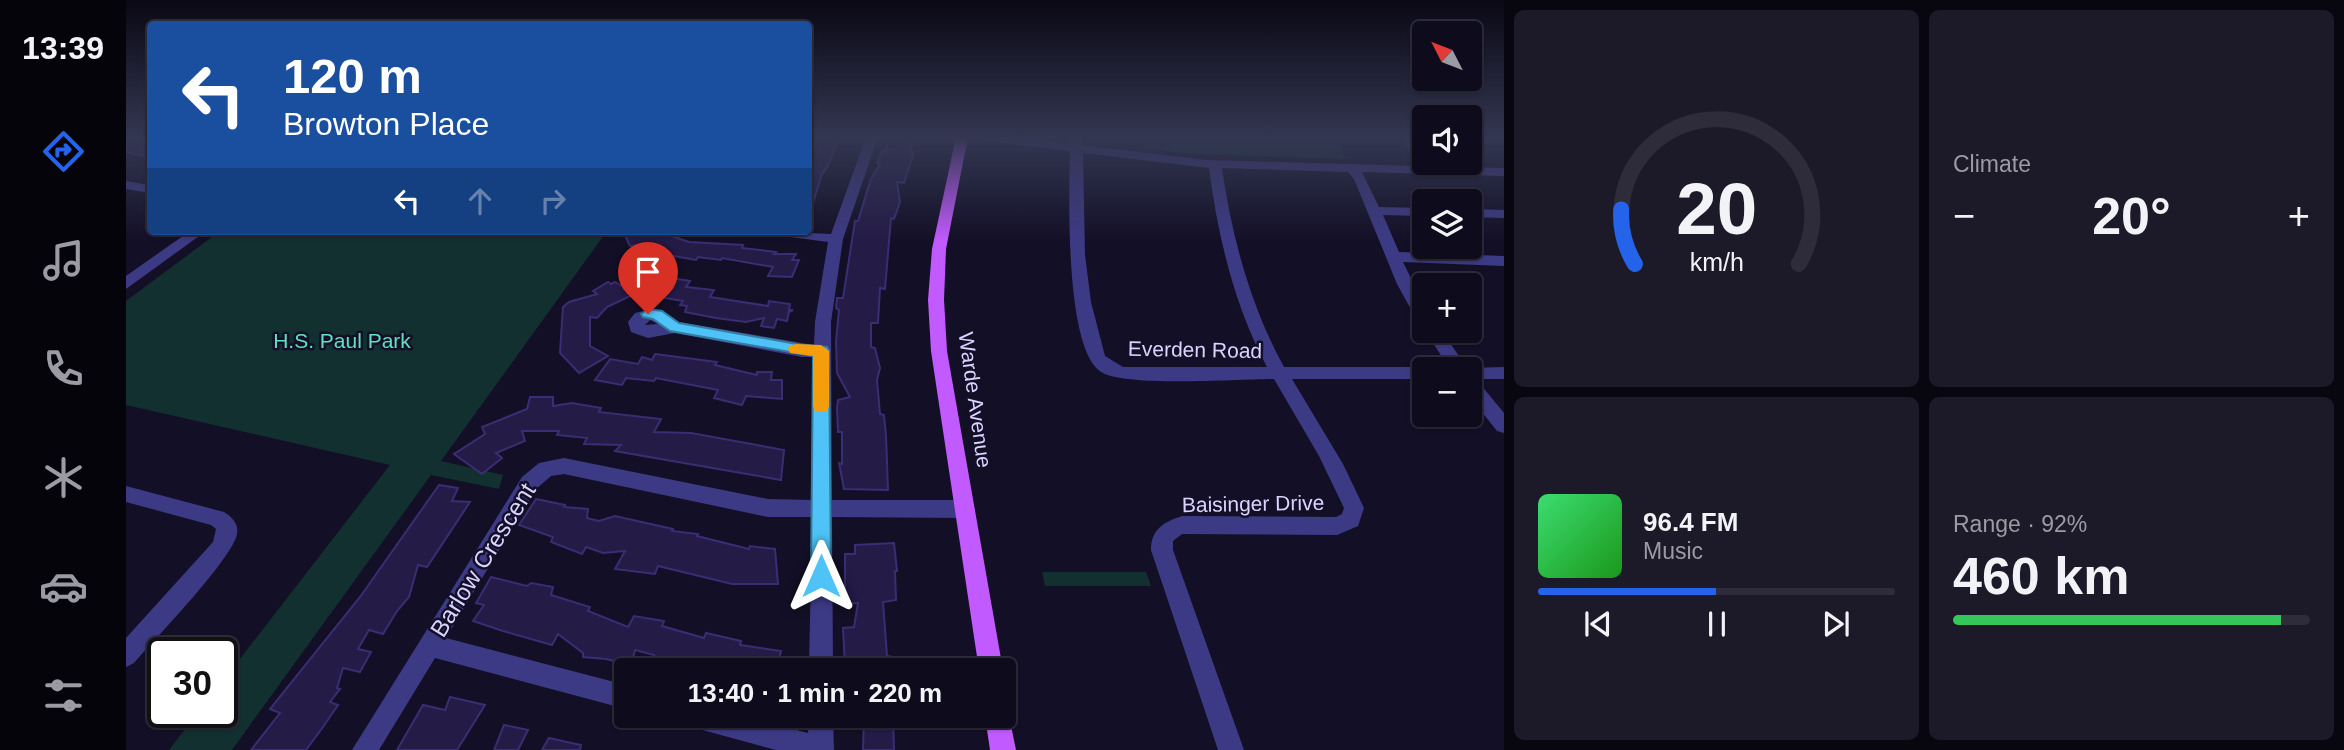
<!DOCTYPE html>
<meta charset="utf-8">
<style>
body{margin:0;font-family:Arial,sans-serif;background:#1c1929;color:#f1f3f6;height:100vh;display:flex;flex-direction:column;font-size:26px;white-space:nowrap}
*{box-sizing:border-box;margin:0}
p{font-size:23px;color:#9b9ba3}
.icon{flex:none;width:38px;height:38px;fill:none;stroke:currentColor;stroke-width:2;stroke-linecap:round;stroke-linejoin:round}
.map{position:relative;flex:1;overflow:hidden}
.side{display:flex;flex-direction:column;gap:10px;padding:10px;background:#08060f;width:840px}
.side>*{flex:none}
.banner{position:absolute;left:21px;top:21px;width:665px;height:214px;border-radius:7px;box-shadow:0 2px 5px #0004,0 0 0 2px #2e2b3b;background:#1a4fa0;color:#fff;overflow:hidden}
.needle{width:46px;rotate:312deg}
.fabs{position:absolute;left:1286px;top:21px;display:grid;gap:14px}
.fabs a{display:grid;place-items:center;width:70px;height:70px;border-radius:7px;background:#0e0b1c;box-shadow:0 2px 5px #0004,0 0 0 2px #2e2b3b;font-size:35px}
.speed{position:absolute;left:21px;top:637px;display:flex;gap:14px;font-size:35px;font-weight:700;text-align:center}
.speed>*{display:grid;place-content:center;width:91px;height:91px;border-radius:50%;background:#0e0b1c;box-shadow:0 2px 5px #0004,0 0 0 2px #2e2b3b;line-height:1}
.speed .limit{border:4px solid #111;border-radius:10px;background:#fff;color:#111}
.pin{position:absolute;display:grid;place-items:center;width:60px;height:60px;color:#fff;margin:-72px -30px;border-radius:50% 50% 50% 0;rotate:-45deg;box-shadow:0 0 7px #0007}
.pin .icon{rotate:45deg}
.me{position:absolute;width:77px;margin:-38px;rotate:0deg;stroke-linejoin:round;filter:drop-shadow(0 0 5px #0008)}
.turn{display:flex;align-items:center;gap:24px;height:147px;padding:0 21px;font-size:32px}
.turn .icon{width:91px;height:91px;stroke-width:2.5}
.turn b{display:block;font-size:49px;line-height:60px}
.lanes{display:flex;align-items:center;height:66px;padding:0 21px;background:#0003;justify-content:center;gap:35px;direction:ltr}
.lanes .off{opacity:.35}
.big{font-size:52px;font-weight:700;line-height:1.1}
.side .tile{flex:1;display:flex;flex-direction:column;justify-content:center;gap:10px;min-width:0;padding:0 24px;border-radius:10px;background:#1c1929}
.side .dial{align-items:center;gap:0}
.dial svg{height:182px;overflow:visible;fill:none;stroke:#2e2b3b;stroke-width:7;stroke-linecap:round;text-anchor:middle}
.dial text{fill:#f1f3f6;stroke:none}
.song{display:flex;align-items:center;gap:21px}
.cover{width:84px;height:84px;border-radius:10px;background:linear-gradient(135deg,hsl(140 70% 55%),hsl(120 70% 35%))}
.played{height:7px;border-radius:4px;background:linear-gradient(90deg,#2563eb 50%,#2e2b3b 50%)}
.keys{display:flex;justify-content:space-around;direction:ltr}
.heat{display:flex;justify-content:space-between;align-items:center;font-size:38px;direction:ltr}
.charge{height:10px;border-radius:5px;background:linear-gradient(90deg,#34c759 92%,#2e2b3b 0)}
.side .tiles{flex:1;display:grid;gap:10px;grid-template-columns:repeat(2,1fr)}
.trip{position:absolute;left:488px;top:658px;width:402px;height:70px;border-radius:7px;background:#0e0b1c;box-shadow:0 2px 5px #0004,0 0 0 2px #2e2b3b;font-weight:700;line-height:70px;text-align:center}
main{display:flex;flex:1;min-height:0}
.menu{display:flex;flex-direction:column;width:126px;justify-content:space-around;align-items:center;background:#06040b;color:#9b9ba3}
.menu .icon{width:49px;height:49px}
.menu .on{color:#2563eb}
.menu b{font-size:32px;color:#f1f3f6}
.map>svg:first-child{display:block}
</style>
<main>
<nav class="menu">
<b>13:39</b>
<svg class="icon on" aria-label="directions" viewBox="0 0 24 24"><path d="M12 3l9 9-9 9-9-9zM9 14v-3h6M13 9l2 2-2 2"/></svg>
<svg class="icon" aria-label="music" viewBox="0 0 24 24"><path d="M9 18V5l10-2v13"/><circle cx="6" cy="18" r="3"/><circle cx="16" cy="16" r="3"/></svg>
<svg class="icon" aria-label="phone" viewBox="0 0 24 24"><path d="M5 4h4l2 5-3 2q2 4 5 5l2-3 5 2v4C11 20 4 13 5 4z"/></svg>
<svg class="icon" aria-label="climate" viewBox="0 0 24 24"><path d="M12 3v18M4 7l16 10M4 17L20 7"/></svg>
<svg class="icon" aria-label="car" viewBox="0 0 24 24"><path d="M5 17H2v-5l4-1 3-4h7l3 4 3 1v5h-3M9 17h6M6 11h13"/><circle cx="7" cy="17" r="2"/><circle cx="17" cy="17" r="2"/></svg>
<svg class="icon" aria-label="filters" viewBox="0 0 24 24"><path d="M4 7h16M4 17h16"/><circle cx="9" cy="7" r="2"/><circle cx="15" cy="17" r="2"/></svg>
</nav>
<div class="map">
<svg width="1378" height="750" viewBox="0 0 1378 750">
<rect width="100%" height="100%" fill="#130f26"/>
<g fill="#12302f">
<path d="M1017,137H1211L1219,159L1071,154L1018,149Z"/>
<path d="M94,231H481L315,461L377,475L373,489L305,475L106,750H43L72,712H96V682L264,465L0,405V301Z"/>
<path d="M916,572H1020L1025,586H919Z"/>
</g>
<g fill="#241b47" stroke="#3b2d73" stroke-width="2">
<path d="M0,137H24V151L17,156L0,152Z"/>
<path d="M685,137L713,139L701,168L696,174L685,209H682V142Z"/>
<path d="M764,137L786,139L785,152H788L778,183L771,182L774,202L768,219L765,218L759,289L754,288L752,323H745V347L749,348L754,368L751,380L754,414L758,415L760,436L762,490L718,489L713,463L716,464V432H712L711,408L712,400L724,397L711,373L710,341L713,310L710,308L711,298H717L729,221H732L745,179L754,164L751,163L756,151L759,152Z"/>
<path d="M497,231H531L563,242L617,245L616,248L650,252L648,254H670L666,260H673L666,277L642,276L647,267L596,258L595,260L572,257L570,260L542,255L538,258L509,245L504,246Z"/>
<path d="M520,274L564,281L560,287L588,290L584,297L642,306L643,301L664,304L663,310H667L663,312L661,321L651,319L648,328L635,326L638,318L620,322L590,318L559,312L561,306L554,305L557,301L522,295L504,296L481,307L471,318L464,317V346L482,356L453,373L434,353L437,307L443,302L471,294L467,291L482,282L485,284L489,282L502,290L504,275Z"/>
<path d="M529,354L591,362L589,365L631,375V372H646L645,380H656V399L620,396L616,405L588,398L592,390L530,378L528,381L500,378L496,385L469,380L484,359L512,364L516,357L526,360Z"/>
<path d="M404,397H427V406L446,403L475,408L473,412L535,419L528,432L565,433L658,450L655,480L489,451L495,445L458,444L461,438L431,435L433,431H396L399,441L370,453L376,458L356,474L328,454L359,434L356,427L401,409Z"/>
<path d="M313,485L332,488L326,501L344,502L301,567L292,565L283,597L271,611L257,634L243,630L232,649L245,652L234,672L217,668L211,688L214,689L204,702L212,705L197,727L180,750H125L154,713L144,709L234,597Z"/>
<path d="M410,499L439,505L438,507L462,509L461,518L473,521L489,516L547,529L546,531L572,534L571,536L623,549L624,546L649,549L652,584H606L532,566L529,574L489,569L499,551L477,553L460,547L456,554L425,542L427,537L393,525Z"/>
<path d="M768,543L771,571H769L770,600L757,602L761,656L768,657V670H732L719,666L717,628L728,627L732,603L719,604V554H729V545Z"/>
<path d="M365,577L401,586L405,583L427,587L425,595L464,607L462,611L502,627L508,616L538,621L536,626L578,638L580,633L615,641L614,645L655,651L650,670H536L528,655L509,650L505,665L480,659L457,657V653L432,634L426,645L377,631L347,621L358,605L350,603Z"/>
<path d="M324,697L359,705L331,750H271L297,705L319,710Z"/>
<path d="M738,716H767L768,750H737Z"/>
<path d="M378,725L402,730L392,750H368Z"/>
<path d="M423,738L455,745L454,750H416Z"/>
</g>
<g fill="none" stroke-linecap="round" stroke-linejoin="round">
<g fill="#3d3a85" fill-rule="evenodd">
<path d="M740,137H752L717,239L705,322L706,500H839L846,503L849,509L846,515L839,518L706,517L707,670H683L686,517H642L438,474L425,476L410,489L320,638L500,685V709L309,658L253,750H226L396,477L413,463L438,458L642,499L686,500L688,357H676L549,333L522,338L505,332L502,322L509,313L526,309L553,322L688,345L689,322L702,242L650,235L643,231L705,234ZM524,320L532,324L519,325Z"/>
<path d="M854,137H893L945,144V137H957V145L1080,160L1291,166L1276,137H1288L1298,156V163L1304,166L1378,168V176L1236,172L1253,207L1298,208V216L1257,215L1273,252L1378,256V266L1277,262L1298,305V324L1292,322L1271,284L1228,179L1222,172L1096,168C1106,237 1124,305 1158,367H1298L1305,369H1298V379H1166L1217,464L1238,508L1232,526L1211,535L1056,534L1047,541V550L1118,750H1092L1025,550C1025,529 1038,522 1056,516L1210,517L1216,514L1218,508L1193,456L1148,379C1112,379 1004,387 977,373C938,354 943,192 944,151L860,141ZM957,153L1083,168C1092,237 1108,305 1141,367H997L979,356L965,302L959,255Z"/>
<path d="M0,181L24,185V193L0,189Z"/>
<path d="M1344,209L1378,210V218L1344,217Z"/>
<path d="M64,231H80L0,289V276Z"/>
<path d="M1299,331H1316L1341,368L1378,367V379H1350L1378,413V433L1371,431L1344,397V369H1324Z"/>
<path d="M0,486L98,512C106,517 113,524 111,534C107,558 28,640 8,663L0,667V638L87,542L90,529L85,525L0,502Z"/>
<path d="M557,716H616L682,733L683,716H707L708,750H650L569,728L560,725Z"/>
</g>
<g fill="#c25bff" fill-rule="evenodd">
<path d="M830,137H842L820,249L818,300L821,351L877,670H853L805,351L802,300L806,249Z"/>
<path d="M878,707L883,716L890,750H864L859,716H878Z"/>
</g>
</g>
<linearGradient id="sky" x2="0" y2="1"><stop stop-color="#0a0815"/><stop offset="0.57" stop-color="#333752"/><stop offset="1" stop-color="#333752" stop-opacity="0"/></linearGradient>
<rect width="1378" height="242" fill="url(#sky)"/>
<path fill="#4fc3f7" stroke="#337fa1" stroke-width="2" d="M522,309L536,311L553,323L676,345L701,347L703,351L705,576L702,582L695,585L688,582L685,576L687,356L544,331L527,319L517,317L515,314Z"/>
<path fill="#f59e0b" d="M670,344L695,345L703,351V406L701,411H689L687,406V356L664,353L662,349L664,346Z"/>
<g text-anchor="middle" stroke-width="5" stroke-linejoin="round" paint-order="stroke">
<g font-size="21" fill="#5fe0c0" stroke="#130f26">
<text x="216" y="348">H.S. Paul Park</text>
</g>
<g font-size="21" fill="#d9d4ff" stroke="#130f26">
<text transform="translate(1069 350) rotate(1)" y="7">Everden Road</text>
<text transform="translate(849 400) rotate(82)" y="7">Warde Avenue</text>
<text transform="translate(1127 504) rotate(-1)" y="7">Baisinger Drive</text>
</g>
<g font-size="24" fill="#d9d4ff" stroke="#130f26">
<text transform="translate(357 560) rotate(-58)" y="8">Barlow Crescent</text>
</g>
</g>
</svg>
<div class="fabs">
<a><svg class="needle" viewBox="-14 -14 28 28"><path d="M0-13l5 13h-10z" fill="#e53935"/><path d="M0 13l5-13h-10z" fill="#9b9ba3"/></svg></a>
<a><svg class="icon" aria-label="sound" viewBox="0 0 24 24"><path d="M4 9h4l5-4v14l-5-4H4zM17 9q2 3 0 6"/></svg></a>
<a><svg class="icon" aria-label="layers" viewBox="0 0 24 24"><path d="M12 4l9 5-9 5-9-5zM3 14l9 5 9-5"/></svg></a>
<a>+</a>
<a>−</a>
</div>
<div class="speed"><div class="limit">30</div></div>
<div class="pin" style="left:522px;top:314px;background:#d93025"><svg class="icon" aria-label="arrive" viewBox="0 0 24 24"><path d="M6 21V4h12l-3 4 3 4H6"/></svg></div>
<svg class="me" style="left:695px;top:576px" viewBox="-20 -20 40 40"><path d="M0-17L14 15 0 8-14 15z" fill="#4fc3f7" stroke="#fff" stroke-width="4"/></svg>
<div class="trip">13:40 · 1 min · 220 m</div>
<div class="banner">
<div class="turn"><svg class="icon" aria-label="left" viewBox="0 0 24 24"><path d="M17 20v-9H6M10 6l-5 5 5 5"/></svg><div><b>120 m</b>Browton Place</div></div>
<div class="lanes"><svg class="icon" aria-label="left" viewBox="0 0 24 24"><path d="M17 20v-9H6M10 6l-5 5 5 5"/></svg><svg class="icon off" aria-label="ahead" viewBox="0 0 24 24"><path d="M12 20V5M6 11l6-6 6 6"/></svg><svg class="icon off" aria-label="right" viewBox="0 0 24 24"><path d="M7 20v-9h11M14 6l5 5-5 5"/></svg></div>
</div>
</div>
<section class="side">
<div class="tiles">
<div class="tile dial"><svg viewBox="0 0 100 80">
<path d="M14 69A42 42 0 1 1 86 69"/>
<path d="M14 69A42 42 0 0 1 8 45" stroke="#2563eb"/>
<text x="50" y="56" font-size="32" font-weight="700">20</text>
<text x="50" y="72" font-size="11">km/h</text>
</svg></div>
<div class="tile"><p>Climate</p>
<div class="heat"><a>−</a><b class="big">20°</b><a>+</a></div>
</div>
<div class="tile">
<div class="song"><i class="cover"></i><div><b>96.4 FM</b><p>Music</p></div></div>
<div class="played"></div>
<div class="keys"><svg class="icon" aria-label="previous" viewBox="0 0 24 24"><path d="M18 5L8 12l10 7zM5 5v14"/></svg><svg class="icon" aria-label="pause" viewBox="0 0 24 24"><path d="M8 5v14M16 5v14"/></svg><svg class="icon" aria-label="next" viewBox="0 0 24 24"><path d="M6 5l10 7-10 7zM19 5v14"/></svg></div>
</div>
<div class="tile"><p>Range · 92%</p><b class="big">460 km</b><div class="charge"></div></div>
</div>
</section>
</main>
